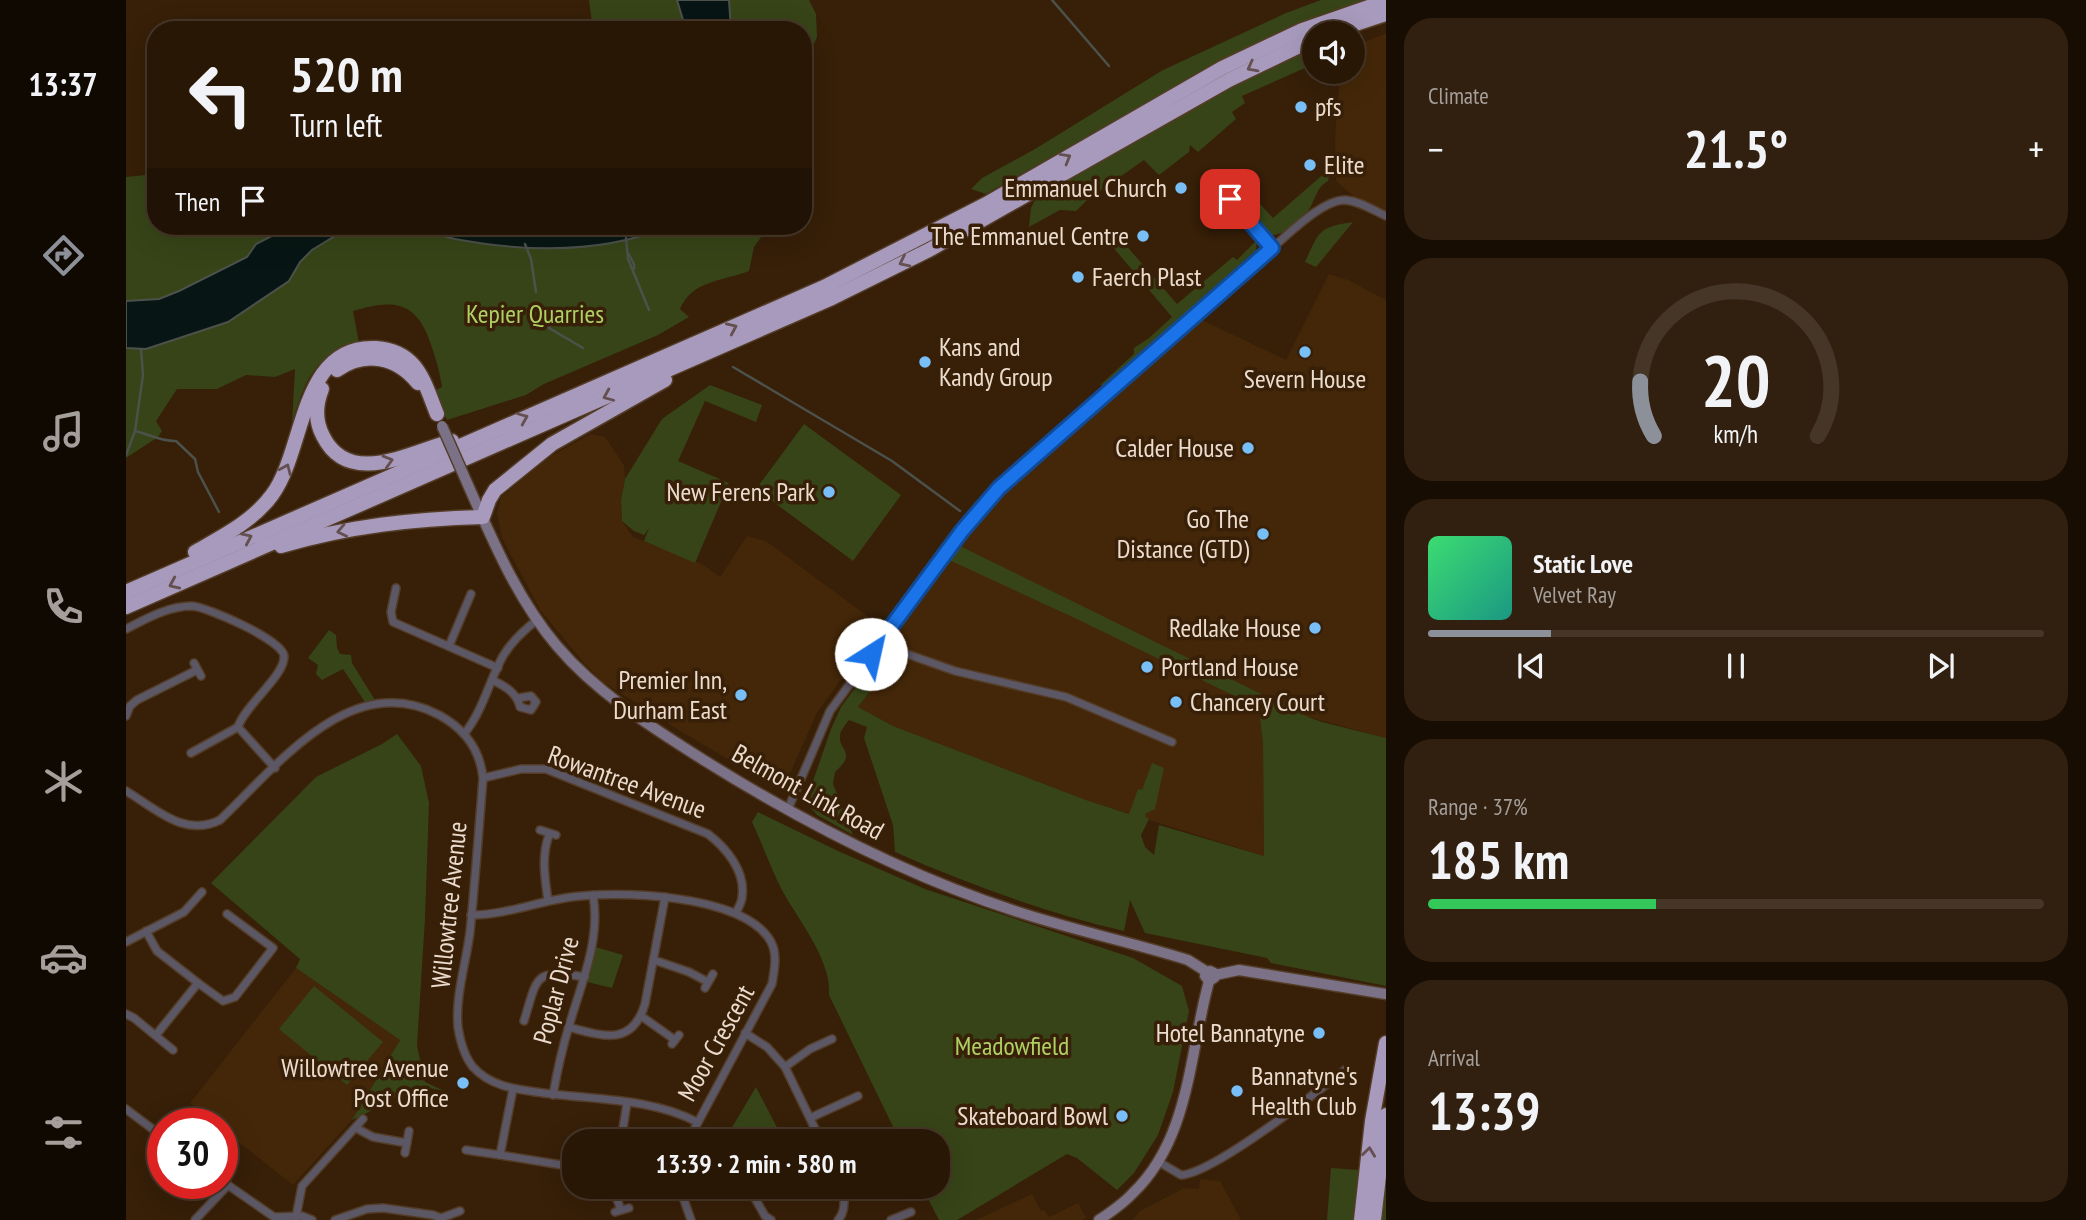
<!DOCTYPE html>
<meta charset="utf-8">
<style>
body{margin:0;font-family:"PT Sans Narrow",sans-serif;background:#312010;color:#f1f3f6;height:100vh;display:flex;flex-direction:column;font-size:26px;white-space:nowrap}
*{box-sizing:border-box;margin:0}
p{font-size:23px;color:#a59f9b}
.icon{flex:none;width:38px;height:38px;fill:none;stroke:currentColor;stroke-width:2;stroke-linecap:round;stroke-linejoin:round}
.map{position:relative;flex:1;overflow:hidden}
.details{display:flex;flex-direction:column;gap:18px;padding:18px;background:#170d03;width:700px}
.details>*{flex:none}
.top-card{position:absolute;left:21px;top:21px;width:665px;height:214px;border-radius:28px;box-shadow:0 7px 28px #0002,0 0 0 2px #453628;background:#291706;color:#f1f3f6;overflow:hidden}
.controls{position:absolute;left:1176px;top:21px;display:grid;gap:14px}
.controls a{display:grid;place-items:center;width:63px;height:63px;border-radius:50%;background:#291706;box-shadow:0 7px 28px #0002,0 0 0 2px #453628;font-size:35px}
.speed{position:absolute;left:21px;top:1108px;display:flex;gap:14px;font-size:35px;font-weight:700;text-align:center}
.speed>*{display:grid;place-content:center;width:91px;height:91px;border-radius:50%;background:#291706;box-shadow:0 7px 28px #0002,0 0 0 2px #453628;line-height:1}
.speed .limit{border:10px solid #d22;background:#fff;color:#111}
.pin{position:absolute;display:grid;place-items:center;width:60px;height:60px;color:#fff;margin:-30px;border-radius:14px;box-shadow:0 4px 10px #0006}
.me{position:absolute;width:77px;margin:-38px;rotate:35deg;stroke-linejoin:round;filter:drop-shadow(0 0 5px #0008)}
.turn{display:flex;align-items:center;gap:24px;height:147px;padding:0 28px;font-size:32px}
.turn .icon{width:91px;height:91px;stroke-width:2.5}
.turn b{display:block;font-size:49px;line-height:60px}
.then{display:flex;align-items:center;height:66px;padding:0 28px;background:#0003;gap:14px;font-size:26px}
.big{font-size:52px;font-weight:600;line-height:1.1}
.details .widget{flex:1;display:flex;flex-direction:column;justify-content:center;gap:10px;min-width:0;padding:0 24px;border-radius:28px;background:#312010}
.details .dial{align-items:center;gap:0}
.dial svg{height:182px;overflow:visible;fill:none;stroke:#453628;stroke-width:7;stroke-linecap:round;text-anchor:middle}
.dial text{fill:#f1f3f6;stroke:none}
.song{display:flex;align-items:center;gap:21px}
.cover{width:84px;height:84px;border-radius:10px;background:linear-gradient(135deg,hsl(140 70% 55%),hsl(170 70% 35%))}
.played{height:7px;border-radius:4px;background:linear-gradient(90deg,#8c9099 20%,#453628 20%)}
.keys{display:flex;justify-content:space-around;direction:ltr}
.heat{display:flex;justify-content:space-between;align-items:center;font-size:38px;direction:ltr}
.charge{height:10px;border-radius:5px;background:linear-gradient(90deg,#34c759 37%,#453628 0)}
.trip{position:absolute;left:436px;top:1129px;width:388px;height:70px;border-radius:28px;background:#291706;box-shadow:0 7px 28px #0002,0 0 0 2px #453628;font-weight:600;line-height:70px;text-align:center}
main{display:flex;flex:1;min-height:0}
.tab-bar{display:flex;flex-direction:column;width:126px;justify-content:space-around;align-items:center;background:#100902;color:#a59f9b}
.tab-bar .icon{width:49px;height:49px}
.tab-bar .current{color:#8c9099}
.tab-bar b{font-size:32px;color:#f1f3f6}
.map>svg:first-child{display:block}
</style>
<main>
<nav class="tab-bar">
<b>13:37</b>
<svg class="icon current" aria-label="directions" viewBox="0 0 24 24"><path d="M12 3l9 9-9 9-9-9zM9 14v-3h6M13 9l2 2-2 2"/></svg>
<svg class="icon" aria-label="music" viewBox="0 0 24 24"><path d="M9 18V5l10-2v13"/><circle cx="6" cy="18" r="3"/><circle cx="16" cy="16" r="3"/></svg>
<svg class="icon" aria-label="phone" viewBox="0 0 24 24"><path d="M5 4h4l2 5-3 2q2 4 5 5l2-3 5 2v4C11 20 4 13 5 4z"/></svg>
<svg class="icon" aria-label="climate" viewBox="0 0 24 24"><path d="M12 3v18M4 7l16 10M4 17L20 7"/></svg>
<svg class="icon" aria-label="car" viewBox="0 0 24 24"><path d="M5 17H2v-5l4-1 3-4h7l3 4 3 1v5h-3M9 17h6M6 11h13"/><circle cx="7" cy="17" r="2"/><circle cx="17" cy="17" r="2"/></svg>
<svg class="icon" aria-label="filters" viewBox="0 0 24 24"><path d="M4 7h16M4 17h16"/><circle cx="9" cy="7" r="2"/><circle cx="15" cy="17" r="2"/></svg>
</nav>
<div class="map">
<svg width="1260" height="1220" viewBox="0 0 1260 1220">
<rect width="100%" height="100%" fill="#371f08"/>
<g fill="#442708">
<path d="M1260,33V216L1239,206L1210,181L1209,137L1214,72H1227V47Z"/>
<path d="M1203,274L1222,280L1260,300V738L1182,717L1135,722L1137,744L1138,856L960,800L767,726L732,707L751,681L740,673L861,510L1074,319L1160,360Z"/>
<path d="M465,434L479,437L498,465L499,479L495,500L496,521L507,537L576,564L594,577L621,536L640,541L744,618L748,623L749,632L691,713L660,782L653,786L643,783L559,734L477,682L458,663L414,610L376,538L371,514L375,497L423,457Z"/>
<path d="M170,968L274,1040L226,1120L167,1185L96,1129V1124L90,1123L64,1103Z"/>
<path d="M1074,1179L1094,1181L1115,1220H1007L1014,1211L1058,1188L1073,1189Z"/>
<path d="M906,1194L915,1211L918,1210L923,1217L952,1203L960,1218L955,1220H850Z"/>
</g>
<g fill="#374417">
<path d="M463,0H551L559,30H467Z"/>
<path d="M603,0H683L690,14L691,37L679,64L681,142L677,151V30H605Z"/>
<path d="M1195,0H1247L1033,96L860,194L845,189L856,178L909,149L1037,70L1160,13Z"/>
<path d="M1188,47V64L1116,96L1119,103L1106,112L1110,119L1072,152L1064,145L1063,152L1033,175L1018,160L961,200L950,211L934,210L903,227L905,208L911,196L1061,112L1108,83Z"/>
<path d="M1201,171L1204,173L1202,181C1190,187 1189,202 1181,213C1173,223 1157,236 1144,235L1114,200V195L1120,189L1147,218Z"/>
<path d="M30,174V226H159L148,235L130,244L121,257L53,291L33,299L0,301V177Z"/>
<path d="M1227,222L1190,267L1179,262C1193,232 1192,227 1227,222Z"/>
<path d="M233,226H271L296,229L326,239L383,246L453,248L543,226H643L628,247L623,271C598,281 566,280 554,309L563,317L532,335L418,384L400,395L321,420L307,391L316,387C313,368 308,352 301,334C286,298 260,301 227,311L233,343C187,355 179,382 166,423L169,369L149,377L120,375L91,389H51L30,421L36,431L32,437L0,458V348L20,349L102,322L163,281L174,262L186,250L209,236Z"/>
<path d="M990,234L1051,304L1107,257L1111,260L1131,240L1130,250L979,385H974L1008,354V348L1023,338L1046,317L980,239Z"/>
<path d="M584,385L636,405L630,422L579,401L552,461L603,483L569,563L518,541L523,528L518,535L508,531L496,521L495,500L499,479L536,419Z"/>
<path d="M678,424L775,495L727,561L630,489Z"/>
<path d="M834,546L1182,717L1196,722L1260,738V986L1145,963L1141,958L1019,933L1004,900L998,931C918,912 844,885 769,852L767,825L738,738L741,727L723,720C720,724 715,730 714,735C712,752 732,751 709,772L707,784L727,835L691,815L683,806L687,781L705,729L715,707L740,673L752,681L732,707L767,726L960,800L1003,814L1012,789L1016,790L1026,763L1038,768L1029,809L1019,814L1020,817L1023,819L1015,835L1019,847L1028,855L1033,825L1138,856L1137,744L1133,708L953,620L823,560Z"/>
<path d="M203,630L210,635L211,648L214,654L225,655L226,663L249,700L239,702L217,669L196,680L190,674L192,665L182,658Z"/>
<path d="M271,734L295,766L303,803L299,919L291,1046L299,1082L318,1091C311,1090 303,1087 296,1088C274,1089 246,1113 226,1120L274,1040L170,968L174,959L85,883L190,777L256,744Z"/>
<path d="M632,812L712,851L799,889L1007,958L1056,986L1063,1011L1047,1092L1032,1135L1008,1173L991,1190L951,1158L941,1154L831,1220H813L796,1187L812,1186V1141H774L703,995C706,961 673,921 657,892C645,869 637,845 626,822Z"/>
<path d="M466,946L497,955L486,988L457,981Z"/>
<path d="M188,986L257,1042L221,1085L153,1029Z"/>
<path d="M630,1087L658,1141H608L599,1139Z"/>
<path d="M1205,1168L1260,1172V1220H1201Z"/>
</g>
<g fill="#071614" stroke="#4c514c" stroke-width="2">
<path d="M551,0H603L605,30H560Z"/>
<path d="M159,226H233L209,236L186,250L174,262L163,281L102,322L20,349L0,348V301L33,299L53,291L121,257L130,244L148,235Z"/>
<path d="M271,226H543C477,254 399,252 329,239C318,237 308,232 297,230C289,227 279,227 271,226Z"/>
</g>
<g fill="none" stroke-linecap="round" stroke-linejoin="round">
<g stroke="#4c514c" stroke-width="2.5">
<path d="M926,0L983,66"/>
<path d="M500,238L502,259L523,310"/>
<path d="M399,244L405,259L410,292"/>
<path d="M502,253L508,264V269"/>
<path d="M414,304L428,321L423,328L457,348"/>
<path d="M607,367L766,461L834,511"/>
<path d="M9,431C22,434 37,442 50,441L69,459L72,472L93,512"/>
<path d="M0,455L9,431L17,375L15,349"/>
</g>
<defs>
<g id="street">
<path d="M1104,199L1146,248"/>
<path d="M270,588L265,612L267,622L372,668"/>
<path d="M0,629C20,619 42,606 66,606C81,607 157,640 158,656C159,676 119,705 112,727L149,768"/>
<path d="M755,640L781,654L829,671L940,697L1046,742"/>
<path d="M323,646L345,594"/>
<path d="M68,663L75,676"/>
<path d="M366,680C379,686 391,693 394,707L405,710L410,702L405,696L392,698"/>
<path d="M0,716L4,706L11,700L71,670"/>
<path d="M338,734C357,711 363,681 377,656C386,641 398,630 411,620"/>
<path d="M65,753L112,727"/>
<path d="M357,778L395,769H420L582,834C600,848 620,871 616,897C616,902 612,908 610,913"/>
<path d="M0,791C29,808 58,838 94,820C151,766 225,668 313,715C339,729 354,749 357,778C353,830 349,881 344,932C340,963 329,997 332,1027C334,1040 338,1056 347,1067C363,1085 387,1089 410,1092C463,1100 523,1097 571,1122"/>
<path d="M662,809L704,711L836,531L873,488L1146,248C1163,234 1196,200 1219,200C1233,201 1247,210 1260,216"/>
<path d="M414,830L430,835"/>
<path d="M422,901C419,878 415,857 423,835"/>
<path d="M345,915C378,915 407,903 439,898C487,890 619,893 645,942C652,955 648,971 646,984L562,1141"/>
<path d="M20,931L31,951L72,983L30,1035"/>
<path d="M0,942L58,912L76,892"/>
<path d="M528,960L563,972L582,982"/>
<path d="M72,983L97,1001L109,997L147,948L101,914"/>
<path d="M579,988L587,974"/>
<path d="M0,1014L8,1018L47,1050"/>
<path d="M515,1016L549,1040"/>
<path d="M398,1021C412,975 408,969 459,977"/>
<path d="M442,1027C477,1036 506,1047 519,1004L539,897"/>
<path d="M619,1033L641,1047L659,1067L695,1141"/>
<path d="M546,1044L553,1035"/>
<path d="M659,1067L684,1049L706,1039"/>
<path d="M387,1089L374,1155L448,1167"/>
<path d="M427,1095C431,1072 436,1049 443,1026C455,984 475,940 467,895"/>
<path d="M0,1109L37,1137"/>
<path d="M684,1118L732,1096"/>
<path d="M230,1128L247,1137L281,1143"/>
<path d="M495,1141L501,1103"/>
<path d="M340,1150L374,1155"/>
<path d="M279,1153L283,1131"/>
<path d="M1033,1162L1055,1175C1086,1174 1191,1092 1219,1070"/>
<path d="M96,1181L148,1217L176,1216L186,1220"/>
<path d="M486,1186L495,1210"/>
<path d="M557,1186L556,1194L565,1220"/>
<path d="M622,1186L639,1216L645,1220"/>
<path d="M489,1212L503,1208"/>
<path d="M170,1217L176,1186L237,1119"/>
<path d="M315,1218L334,1211"/>
<path d="M69,1220L102,1185"/>
<path d="M209,1220L241,1209L257,1208L307,1215L315,1218V1220"/>
<path d="M712,1220C720,1211 719,1197 715,1186"/>
<path d="M765,1220L785,1212"/>
</g>
<g id="secondary">
<path d="M342,485C367,541 391,599 431,646C471,693 524,726 576,759C675,821 778,875 889,911C946,930 1005,942 1062,960L1081,972"/>
<path d="M1089,975L1113,970L1260,994"/>
<path d="M973,1220C985,1212 997,1204 1007,1193C1061,1141 1063,1063 1080,993L1083,981L1089,977L1088,973L1084,971L1081,972L1079,976L1083,981"/>
</g>
<g id="highway">
<path d="M1202,33L1260,14"/>
<path d="M211,370C239,350 271,357 292,383"/>
<path d="M196,389C190,404 189,421 197,436C223,489 286,451 326,441"/>
<path d="M155,546C223,526 287,519 357,517L363,500L369,490L426,444L539,380"/>
<path d="M69,552C97,536 127,521 146,495C180,449 173,344 250,348C292,351 298,382 311,414"/>
<path d="M0,592L698,287L860,204L1096,68L1176,30L1260,1"/>
<path d="M0,607L706,298L803,250L1103,80L1188,39"/>
<path d="M1235,1220L1246,1121L1260,1043"/>
<path d="M1248,1220L1260,1115"/>
</g>
</defs>
<use href="#street" stroke="#543d28" stroke-width="10"/>
<use href="#secondary" stroke="#543d28" stroke-width="13"/>
<use href="#highway" stroke="#543d28" stroke-width="17"/>
<use href="#street" stroke="#5c5764" stroke-width="7"/>
<use href="#secondary" stroke="#7b7288" stroke-width="10"/>
<use href="#highway" stroke="#a89abc" stroke-width="14"/>
<defs>
<path id="secondary-bridge" d="M316,426L342,485"/>
</defs>
<use href="#secondary-bridge" stroke="#543d28" stroke-width="13" stroke-linecap="butt"/>
<use href="#secondary-bridge" stroke="#7b7288" stroke-width="10"/>
</g>
<defs><path id="oneway-chevron" d="M-2-3.5L2.5 0L-2 3.5" fill="none" stroke-width="1.6" stroke-linecap="round" stroke-linejoin="round" transform="scale(1.75)"/></defs>
<g stroke="#645050">
<use href="#oneway-chevron" transform="translate(1126 67) rotate(152)"/>
<use href="#oneway-chevron" transform="translate(940 158) rotate(-30)"/>
<use href="#oneway-chevron" transform="translate(778 262) rotate(154)"/>
<use href="#oneway-chevron" transform="translate(606 328) rotate(-24)"/>
<use href="#oneway-chevron" transform="translate(482 396) rotate(157)"/>
<use href="#oneway-chevron" transform="translate(397 418) rotate(-23)"/>
<use href="#oneway-chevron" transform="translate(262 461) rotate(-16)"/>
<use href="#oneway-chevron" transform="translate(160 469) rotate(-66)"/>
<use href="#oneway-chevron" transform="translate(216 531) rotate(168)"/>
<use href="#oneway-chevron" transform="translate(121 538) rotate(-24)"/>
<use href="#oneway-chevron" transform="translate(48 584) rotate(156)"/>
<use href="#oneway-chevron" transform="translate(1243 1152) rotate(-83)"/>
</g>
<g fill="none" stroke-linecap="round" stroke-linejoin="round">
<defs>
<path id="route" d="M745,654L836,531L873,488L1146,248L1104,199"/>
</defs>
<use href="#route" stroke="#114b97" stroke-width="18"/>
<use href="#route" stroke="#1a73e8" stroke-width="12"/>
</g>
<g fill="#78bff7" stroke="#371f08" stroke-width="2.5">
<circle cx="1175" cy="107" r="7"/>
<circle cx="1184" cy="165" r="7"/>
<circle cx="1055" cy="188" r="7"/>
<circle cx="1017" cy="236" r="7"/>
<circle cx="952" cy="277" r="7"/>
<circle cx="1179" cy="352" r="7"/>
<circle cx="799" cy="362" r="7"/>
<circle cx="1122" cy="448" r="7"/>
<circle cx="703" cy="492" r="7"/>
<circle cx="1137" cy="534" r="7"/>
<circle cx="1189" cy="628" r="7"/>
<circle cx="1021" cy="667" r="7"/>
<circle cx="615" cy="695" r="7"/>
<circle cx="1050" cy="702" r="7"/>
<circle cx="1193" cy="1033" r="7"/>
<circle cx="337" cy="1083" r="7"/>
<circle cx="1111" cy="1091" r="7"/>
<circle cx="996" cy="1116" r="7"/>
</g>
<g text-anchor="middle" stroke-width="7" stroke-linejoin="round" paint-order="stroke">
<g font-size="26" fill="#ecdcce" stroke="#371f08" text-anchor="end">
<text x="1189" y="116" text-anchor="start">pfs</text>
<text x="1198" y="174" text-anchor="start">Elite</text>
<text x="1041" y="197">Emmanuel Church</text>
<text x="1003" y="245">The Emmanuel Centre</text>
<text x="966" y="286" text-anchor="start">Faerch Plast</text>
<text x="813" y="356" text-anchor="start">Kans and<tspan x="813" dy="30">Kandy Group</tspan></text>
<text x="1179" y="388" text-anchor="middle">Severn House</text>
<text x="1108" y="457">Calder House</text>
<text x="689" y="501">New Ferens Park</text>
<text x="1123" y="528">Go The<tspan x="1123" dy="30">Distance (GTD)</tspan></text>
<text x="1175" y="637">Redlake House</text>
<text x="1035" y="676" text-anchor="start">Portland House</text>
<text x="601" y="689">Premier Inn,<tspan x="601" dy="30">Durham East</tspan></text>
<text x="1064" y="711" text-anchor="start">Chancery Court</text>
<text x="1179" y="1042">Hotel Bannatyne</text>
<text x="323" y="1077">Willowtree Avenue<tspan x="323" dy="30">Post Office</tspan></text>
<text x="1125" y="1085" text-anchor="start">Bannatyne's<tspan x="1125" dy="30">Health Club</tspan></text>
<text x="982" y="1125">Skateboard Bowl</text>
</g>
<g font-size="26" fill="#afd063" stroke="#371f08">
<text x="409" y="323">Kepier Quarries</text>
<text x="886" y="1055">Meadowfield</text>
</g>
<g font-size="26" fill="#ecdcce" stroke="#371f08">
<text transform="translate(501 782) rotate(20)" y="9">Rowantree Avenue</text>
<text transform="translate(682 792) rotate(29)" y="9">Belmont Link Road</text>
<text transform="translate(323 905) rotate(-84)" y="9">Willowtree Avenue</text>
<text transform="translate(430 990) rotate(-75)" y="9">Poplar Drive</text>
<text transform="translate(590 1043) rotate(-61)" y="9">Moor Crescent</text>
</g>
</g>
</svg>
<div class="controls">
<a><svg class="icon" aria-label="sound" viewBox="0 0 24 24"><path d="M4 9h4l5-4v14l-5-4H4zM17 9q2 3 0 6"/></svg></a>
</div>
<div class="speed"><div class="limit">30</div></div>
<div class="pin" style="left:1104px;top:199px;background:#d93025"><svg class="icon" aria-label="arrive" viewBox="0 0 24 24"><path d="M6 21V4h12l-3 4 3 4H6"/></svg></div>
<svg class="me" style="left:745px;top:654px" viewBox="-20 -20 40 40"><circle r="19" fill="#fff"/><path d="M0-13L10 11 0 6-10 11z" fill="#1a73e8"/></svg>
<div class="trip">13:39 · 2 min · 580 m</div>
<div class="top-card">
<div class="turn"><svg class="icon" aria-label="left" viewBox="0 0 24 24"><path d="M17 20v-9H6M10 6l-5 5 5 5"/></svg><div><b>520 m</b>Turn left</div></div>
<div class="then">Then<svg class="icon" aria-label="arrive" viewBox="0 0 24 24"><path d="M6 21V4h12l-3 4 3 4H6"/></svg></div>
</div>
</div>
<section class="details">
<div class="widget"><p>Climate</p>
<div class="heat"><a>−</a><b class="big">21.5°</b><a>+</a></div>
</div>
<div class="widget dial"><svg viewBox="0 0 100 80">
<path d="M14 69A42 42 0 1 1 86 69"/>
<path d="M14 69A42 42 0 0 1 8 45" stroke="#8c9099"/>
<text x="50" y="56" font-size="32" font-weight="700">20</text>
<text x="50" y="72" font-size="11">km/h</text>
</svg></div>
<div class="widget">
<div class="song"><i class="cover"></i><div><b>Static Love</b><p>Velvet Ray</p></div></div>
<div class="played"></div>
<div class="keys"><svg class="icon" aria-label="previous" viewBox="0 0 24 24"><path d="M18 5L8 12l10 7zM5 5v14"/></svg><svg class="icon" aria-label="pause" viewBox="0 0 24 24"><path d="M8 5v14M16 5v14"/></svg><svg class="icon" aria-label="next" viewBox="0 0 24 24"><path d="M6 5l10 7-10 7zM19 5v14"/></svg></div>
</div>
<div class="widget"><p>Range · 37%</p><b class="big">185 km</b><div class="charge"></div></div>
<div class="widget"><p>Arrival</p><b class="big">13:39</b></div>
</section>
</main>
